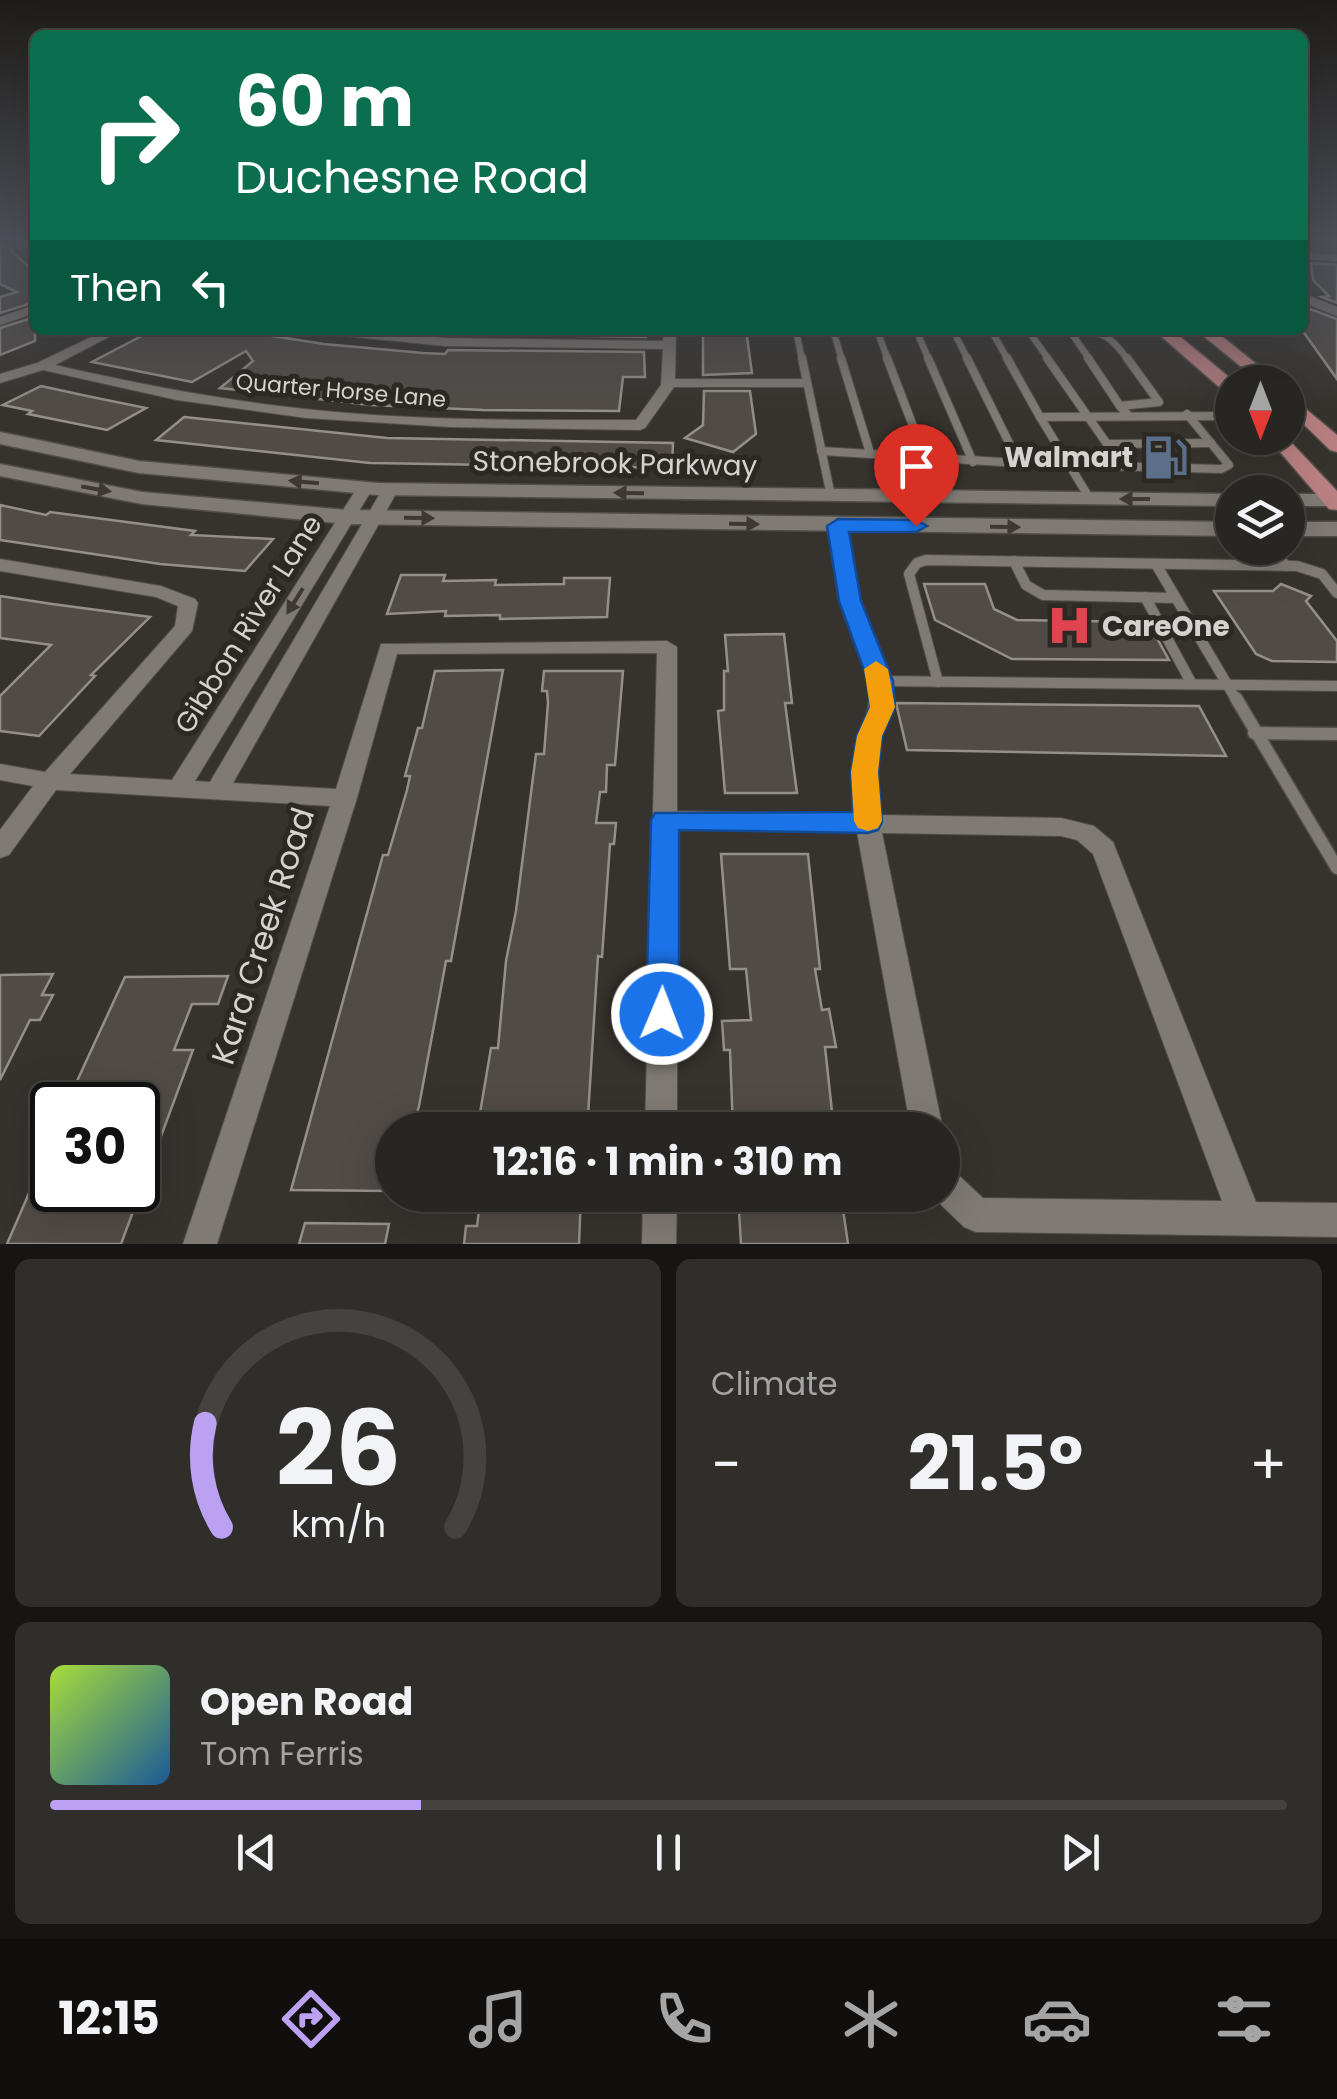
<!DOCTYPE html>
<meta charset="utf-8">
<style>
body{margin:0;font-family:Poppins,sans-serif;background:#302e2a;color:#f1f3f6;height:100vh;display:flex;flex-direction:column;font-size:38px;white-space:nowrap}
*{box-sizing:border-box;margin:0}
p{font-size:32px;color:#a5a5a5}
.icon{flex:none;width:55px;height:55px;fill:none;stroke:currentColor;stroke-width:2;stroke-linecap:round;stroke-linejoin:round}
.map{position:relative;height:1244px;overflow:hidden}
.panel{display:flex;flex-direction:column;gap:15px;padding:15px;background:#161513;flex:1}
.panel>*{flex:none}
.hud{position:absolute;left:30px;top:30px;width:1278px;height:305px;border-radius:15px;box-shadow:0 10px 40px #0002,0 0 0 2px #444340;background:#0b6e4f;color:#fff;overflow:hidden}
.needle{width:65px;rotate:180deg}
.tools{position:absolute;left:1215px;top:365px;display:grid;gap:20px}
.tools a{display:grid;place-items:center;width:90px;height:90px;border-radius:50%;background:#282622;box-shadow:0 10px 40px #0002,0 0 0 2px #444340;font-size:50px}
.speed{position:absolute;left:30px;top:1082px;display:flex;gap:20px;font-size:50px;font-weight:700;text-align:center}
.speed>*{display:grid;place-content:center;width:130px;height:130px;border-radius:50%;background:#282622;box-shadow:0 10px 40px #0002,0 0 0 2px #444340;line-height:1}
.speed .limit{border:5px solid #111;border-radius:15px;background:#fff;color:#111}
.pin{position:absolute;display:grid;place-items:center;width:85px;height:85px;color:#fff;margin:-102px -42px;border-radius:50% 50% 50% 0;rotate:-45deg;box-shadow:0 0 10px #0007}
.pin .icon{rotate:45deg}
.me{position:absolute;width:110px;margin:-55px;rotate:1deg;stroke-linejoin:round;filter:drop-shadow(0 0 8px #0008)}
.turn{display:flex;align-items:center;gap:35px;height:210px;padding:0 40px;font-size:45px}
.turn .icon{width:130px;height:130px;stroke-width:2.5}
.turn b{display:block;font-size:70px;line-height:85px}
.then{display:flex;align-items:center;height:95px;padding:0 40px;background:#0003;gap:20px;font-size:38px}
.big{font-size:75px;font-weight:700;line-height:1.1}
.panel .tile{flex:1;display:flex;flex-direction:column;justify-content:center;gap:15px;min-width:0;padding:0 35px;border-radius:15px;background:#302e2a}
.panel .dial{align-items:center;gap:0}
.dial svg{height:260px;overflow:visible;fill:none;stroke:#444340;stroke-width:7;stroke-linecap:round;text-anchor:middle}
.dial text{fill:#f1f3f6;stroke:none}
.song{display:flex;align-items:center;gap:30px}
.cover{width:120px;height:120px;border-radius:15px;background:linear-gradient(135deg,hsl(80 70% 55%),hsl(210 70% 35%))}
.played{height:10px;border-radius:5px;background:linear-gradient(90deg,#bca0f2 30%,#444340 30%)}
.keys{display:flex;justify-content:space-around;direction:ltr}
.heat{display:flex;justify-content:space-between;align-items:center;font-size:55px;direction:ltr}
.panel .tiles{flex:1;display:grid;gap:15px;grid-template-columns:1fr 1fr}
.tile:last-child{grid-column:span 2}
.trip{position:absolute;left:375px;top:1112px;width:585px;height:100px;border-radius:50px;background:#282622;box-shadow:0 10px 40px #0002,0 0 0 2px #444340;font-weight:700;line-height:100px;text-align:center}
.dock{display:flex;height:160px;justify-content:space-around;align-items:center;background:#100f0e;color:#a5a5a5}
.dock .icon{width:70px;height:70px}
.dock .current{color:#bca0f2}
.dock b{font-size:45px;color:#f1f3f6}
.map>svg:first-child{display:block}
</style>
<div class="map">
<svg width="1337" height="1244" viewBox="0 0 1337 1244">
<rect width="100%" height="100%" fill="#36322d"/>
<g fill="#504b46" stroke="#948f89" stroke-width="2.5">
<path d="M0,240L35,273V302L0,313V297L17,292L0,284Z"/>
<path d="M1311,263L1337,265V303L1322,297L1329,296L1313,280Z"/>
<path d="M1302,306L1337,319V379L1302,330Z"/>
<path d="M35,317V341L0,355V328Z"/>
<path d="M153,330H234L324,344L423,353L445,354L448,350L644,352L645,377H623L619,411L483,410L371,405L220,388L253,361L246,351L192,382L92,362Z"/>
<path d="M460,330H646V337L457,334Z"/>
<path d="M703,330H746L752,373L703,375Z"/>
<path d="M41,386L87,396L146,408L107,430L28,414L32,411L3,405Z"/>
<path d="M704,391H750L756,434L733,452L685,438L703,425Z"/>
<path d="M184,417L387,438L673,443L672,468L370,463L156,440Z"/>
<path d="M0,505L46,515L50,512L195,531L191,535L273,539L245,571L160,564L0,540Z"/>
<path d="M401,575H445L443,581L496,580L495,585L564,584V578H610L607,617L500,619V615L445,616L446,611L387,614Z"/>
<path d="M924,584H985L994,609L1017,620L1148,622L1159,633L1172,624L1181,640L1167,631L1158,640L1169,660L1012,659L935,620Z"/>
<path d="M1281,584L1311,596L1306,601L1337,641V662L1272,661L1256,654L1214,591H1273Z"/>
<path d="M0,596L52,604L150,617L91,675L95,676L39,736L0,731V696L51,645L0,638Z"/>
<path d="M784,634L792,703H785L797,793H725L718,711L724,710V671H728L725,635Z"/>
<path d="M503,670L451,961H446L419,1106L412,1130H392V1191L291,1190L383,855H388L407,790L410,776H405L418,728H422L435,671Z"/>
<path d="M544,671H623L615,765H607L606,792H600L596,823H616L614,844H610L602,957L598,956L588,1116L480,1113L491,1048H498L506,961L516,911L536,754H544L548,703L547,691H542Z"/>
<path d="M896,703L1199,706L1226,756L907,750Z"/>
<path d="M721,854H808L820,969H815L822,1010L829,1009L836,1047H825L834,1130H733L730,1050H724L722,1021L751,1020L746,969H730Z"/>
<path d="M53,974L42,995H53L40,1020H30L0,1080V975Z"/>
<path d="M228,976L218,1004H192L174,1050H193L121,1244H7L52,1140V1190H138V1105H66L125,977Z"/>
<path d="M481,1195H581L579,1244H464L466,1226H477Z"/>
<path d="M738,1195H841L848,1244H741Z"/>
<path d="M305,1223L389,1224L385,1244H299Z"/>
</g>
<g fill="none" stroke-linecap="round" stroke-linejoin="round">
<defs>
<g id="service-far3">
<path d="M796,330L802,360"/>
<path d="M833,330L842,360"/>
<path d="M877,330L888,360"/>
<path d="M916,330L929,360"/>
<path d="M953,330L968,360"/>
<path d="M991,330L1008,360"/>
<path d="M1028,330L1049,360"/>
<path d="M1069,330C1103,332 1108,333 1128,360"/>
<path d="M1070,331L1090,360"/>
</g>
<g id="service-far2">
<path d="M802,358L831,496"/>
<path d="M841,358L870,453"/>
<path d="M887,358L926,460"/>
<path d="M928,358L973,462"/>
<path d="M967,358L1019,463H1068"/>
<path d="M1007,358L1040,417"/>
<path d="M1047,358L1121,464"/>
<path d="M1088,358L1120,406"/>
<path d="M1127,358L1159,402L1120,406L1129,416"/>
<path d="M764,383H807"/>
<path d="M1107,444L1211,443"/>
<path d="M821,451L1019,463"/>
<path d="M1069,465L1221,469L1229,465L1187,414"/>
<path d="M1090,499L1040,417L1232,416"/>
</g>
<g id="service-far1">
<path d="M837,525L850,601L880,681L1337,686"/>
<path d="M1272,548L1286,566"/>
<path d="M1014,561L1026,585L1043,595L1175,598"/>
<path d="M1157,566L1237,701"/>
<path d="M1145,597L1160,624"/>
<path d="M1168,640L1192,684"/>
<path d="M938,682L909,574L917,563L926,560L1297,566L1322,574L1337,593"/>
</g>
<g id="service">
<path d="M1236,698L1337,868"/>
<path d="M1254,733L1337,734"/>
</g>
<g id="minor">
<path d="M25,240H35V248Z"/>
<path d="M1302,253L1337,255V261L1302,259Z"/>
<path d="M1302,293L1337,307V316L1302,302Z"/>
<path d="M35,305V313L0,325V317Z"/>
<path d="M106,330H122L55,365C138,384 221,400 305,409C415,421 525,420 636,420L661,385L663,349L445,346L325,334L319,330H364L445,338L663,341L664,330H676L675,379H764L771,383L764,387H674L645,428L640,430L449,427L306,418L177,400L43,370L0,383V374L37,363Z"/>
<path d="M365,483L373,488L195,781L210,782L382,490L390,485L398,490L233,783L336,789L381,644L667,641L677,647V811L855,814V753L868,708L872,676H888C898,700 882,724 879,748C876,770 878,793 880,815L1061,818L1094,826L1113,842L1256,1202L1337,1203V1237L976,1232L964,1227L931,1195H942V1167L954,1171L983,1198L1222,1201L1093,854L1077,840L1061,836L882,833L943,1130L942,1131L911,1130L857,832L677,829V1130H645L657,653L397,654L357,798L217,1244H183L330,806L56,790L9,855L0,858V830L33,786L0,780V764L45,772L175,626L178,606L156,597L0,571V559L161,586L195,599L198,603L192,631L70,774L172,780L357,488Z"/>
<path d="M643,1195H677L676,1244H642Z"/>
</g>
<g id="secondary">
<path d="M0,432L139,461L378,483L1232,494V506L378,495L139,473L0,444Z"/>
<path d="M0,464L142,492L347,510L1232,522V536L347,524L142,504L0,476Z"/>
<path d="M1288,494H1334L1337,506H1288Z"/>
<rect x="1288" y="522" width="49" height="14"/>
</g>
<g id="primary">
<path d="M1154,330H1172L1235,382L1232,394L1226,393Z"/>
<path d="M1196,330H1214L1279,382H1260Z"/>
<path d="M1288,394L1337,435V452L1330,450L1288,409Z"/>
<path d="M1268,438H1287L1337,491V510L1329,509Z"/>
</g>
</defs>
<use href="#service-far3" stroke="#514e49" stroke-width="8"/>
<use href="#service-far2" stroke="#514e49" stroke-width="10"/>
<use href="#service-far1" stroke="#514e49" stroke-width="12"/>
<use href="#service" stroke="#514e49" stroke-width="15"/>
<use href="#minor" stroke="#514e49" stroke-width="2"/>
<use href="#secondary" stroke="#514e49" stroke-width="3"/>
<use href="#primary" stroke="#514e49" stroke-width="3"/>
<use href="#service-far3" stroke="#7f7a74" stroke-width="6"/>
<use href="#service-far2" stroke="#7f7a74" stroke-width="8"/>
<use href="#service-far1" stroke="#7f7a74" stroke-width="10"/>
<use href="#service" stroke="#7f7a74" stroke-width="12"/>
<use href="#minor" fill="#7f7a74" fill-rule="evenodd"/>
<use href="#secondary" fill="#7f7a74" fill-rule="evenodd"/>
<use href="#primary" fill="#b97f81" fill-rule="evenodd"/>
</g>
<defs><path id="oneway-solid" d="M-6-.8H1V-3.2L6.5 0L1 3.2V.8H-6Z" transform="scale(2.5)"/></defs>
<g fill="#3d3833">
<use href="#oneway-solid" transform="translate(304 482) rotate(-175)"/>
<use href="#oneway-solid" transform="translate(96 489) rotate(10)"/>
<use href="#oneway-solid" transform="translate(629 493) rotate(-179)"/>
<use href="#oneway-solid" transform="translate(1135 499) rotate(-180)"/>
<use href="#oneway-solid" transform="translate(419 518) rotate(1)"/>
<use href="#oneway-solid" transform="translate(744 524) rotate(1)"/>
<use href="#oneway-solid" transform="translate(1005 527) rotate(1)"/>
<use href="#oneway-solid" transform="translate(295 601) rotate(122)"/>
</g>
<linearGradient id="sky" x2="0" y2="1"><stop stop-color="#1e1c19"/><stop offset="0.58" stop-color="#4c4f57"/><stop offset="1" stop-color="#4c4f57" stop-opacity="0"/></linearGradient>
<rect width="1337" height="414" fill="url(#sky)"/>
<path fill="#1a73e8" stroke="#114b97" stroke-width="2.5" d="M838,519L916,520L927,526L916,532H849L861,601L893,681L895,707L882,736L878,772L882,822L878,830L868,833L679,830V1014L674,1024L662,1028L650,1024L646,1014L651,820L655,813L853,812L851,772L857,736L870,707L868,681L839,601L827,526Z"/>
<path fill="#f59e0b" d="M876,661L888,669L895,707L882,736L878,772L882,821L878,828L868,831L858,828L854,821L851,772L857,736L870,707L864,669Z"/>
<defs>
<symbol id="fuel-bare" viewBox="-9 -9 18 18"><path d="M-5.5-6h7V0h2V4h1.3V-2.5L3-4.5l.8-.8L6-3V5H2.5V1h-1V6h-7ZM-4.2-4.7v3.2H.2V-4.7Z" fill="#5c6f8a" stroke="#2c2823" stroke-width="2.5" paint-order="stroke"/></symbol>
<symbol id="hospital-bare" viewBox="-9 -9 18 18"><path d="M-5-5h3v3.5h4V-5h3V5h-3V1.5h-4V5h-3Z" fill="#e0444e" stroke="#2c2823" stroke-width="2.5" paint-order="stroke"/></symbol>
</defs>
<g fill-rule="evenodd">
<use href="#fuel-bare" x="1134" y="426" width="63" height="63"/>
<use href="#hospital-bare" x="1038" y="594" width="63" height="63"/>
</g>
<g text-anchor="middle" stroke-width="10" stroke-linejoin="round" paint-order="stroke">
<g font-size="22" fill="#d5d2cf" stroke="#2c2823">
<text transform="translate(341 390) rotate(5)" y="8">Quarter Horse Lane</text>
</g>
<g font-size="28" font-weight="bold" fill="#d5d2cf" stroke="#2c2823" text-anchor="end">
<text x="1133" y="467">Walmart</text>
<text x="1102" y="636" text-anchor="start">CareOne</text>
</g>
<g font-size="28" fill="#d5d2cf" stroke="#2c2823">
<text transform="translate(615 463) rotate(1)" y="10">Stonebrook Parkway</text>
<text transform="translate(248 624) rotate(-58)" y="10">Gibbon River Lane</text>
</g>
<g font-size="32" fill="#d5d2cf" stroke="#2c2823">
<text transform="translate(263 936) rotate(-72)" y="11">Kara Creek Road</text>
</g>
</g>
</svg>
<div class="tools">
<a><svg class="needle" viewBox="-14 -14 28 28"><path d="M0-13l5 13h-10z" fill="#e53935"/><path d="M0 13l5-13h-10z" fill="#a5a5a5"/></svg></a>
<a><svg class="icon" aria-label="layers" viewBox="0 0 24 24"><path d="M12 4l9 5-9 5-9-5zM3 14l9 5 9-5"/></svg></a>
</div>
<div class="speed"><div class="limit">30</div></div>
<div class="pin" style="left:916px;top:526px;background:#d93025"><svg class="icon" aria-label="arrive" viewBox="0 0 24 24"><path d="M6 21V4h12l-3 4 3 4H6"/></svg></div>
<svg class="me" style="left:662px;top:1014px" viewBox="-20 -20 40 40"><circle r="17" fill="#1a73e8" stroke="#fff" stroke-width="3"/><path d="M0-11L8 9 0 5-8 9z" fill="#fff"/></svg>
<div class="trip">12:16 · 1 min · 310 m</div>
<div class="hud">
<div class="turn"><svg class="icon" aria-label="right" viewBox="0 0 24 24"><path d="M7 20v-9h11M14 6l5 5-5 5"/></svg><div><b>60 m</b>Duchesne Road</div></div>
<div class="then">Then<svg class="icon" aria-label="left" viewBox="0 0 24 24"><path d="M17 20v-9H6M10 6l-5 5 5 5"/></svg></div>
</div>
</div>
<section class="panel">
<div class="tiles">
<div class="tile dial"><svg viewBox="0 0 100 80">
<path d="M14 69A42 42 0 1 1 86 69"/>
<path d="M14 69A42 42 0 0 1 9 37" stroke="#bca0f2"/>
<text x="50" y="56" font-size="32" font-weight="700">26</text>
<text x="50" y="72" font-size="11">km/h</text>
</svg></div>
<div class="tile"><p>Climate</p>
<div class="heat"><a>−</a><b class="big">21.5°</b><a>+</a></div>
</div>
<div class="tile">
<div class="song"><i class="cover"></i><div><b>Open Road</b><p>Tom Ferris</p></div></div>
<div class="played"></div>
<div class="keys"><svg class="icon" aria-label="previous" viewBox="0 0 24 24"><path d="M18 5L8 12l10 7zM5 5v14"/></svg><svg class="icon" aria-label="pause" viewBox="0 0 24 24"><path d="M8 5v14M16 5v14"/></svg><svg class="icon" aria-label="next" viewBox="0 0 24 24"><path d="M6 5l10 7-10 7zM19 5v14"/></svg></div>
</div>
</div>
</section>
<nav class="dock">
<b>12:15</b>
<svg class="icon current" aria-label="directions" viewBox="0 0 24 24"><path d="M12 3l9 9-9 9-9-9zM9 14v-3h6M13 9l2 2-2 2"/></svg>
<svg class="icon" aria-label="music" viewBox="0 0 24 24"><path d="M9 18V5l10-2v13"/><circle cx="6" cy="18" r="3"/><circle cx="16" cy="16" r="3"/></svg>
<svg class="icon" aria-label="phone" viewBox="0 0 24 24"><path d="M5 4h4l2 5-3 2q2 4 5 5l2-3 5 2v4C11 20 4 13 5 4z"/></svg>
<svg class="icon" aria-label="climate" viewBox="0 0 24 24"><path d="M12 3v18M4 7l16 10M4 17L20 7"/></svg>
<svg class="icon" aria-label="car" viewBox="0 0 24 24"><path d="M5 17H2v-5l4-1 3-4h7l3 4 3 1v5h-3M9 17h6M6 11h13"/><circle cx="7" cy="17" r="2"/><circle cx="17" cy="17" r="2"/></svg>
<svg class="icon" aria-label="filters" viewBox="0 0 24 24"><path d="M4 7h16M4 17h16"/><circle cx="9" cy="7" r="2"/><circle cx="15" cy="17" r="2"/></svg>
</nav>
